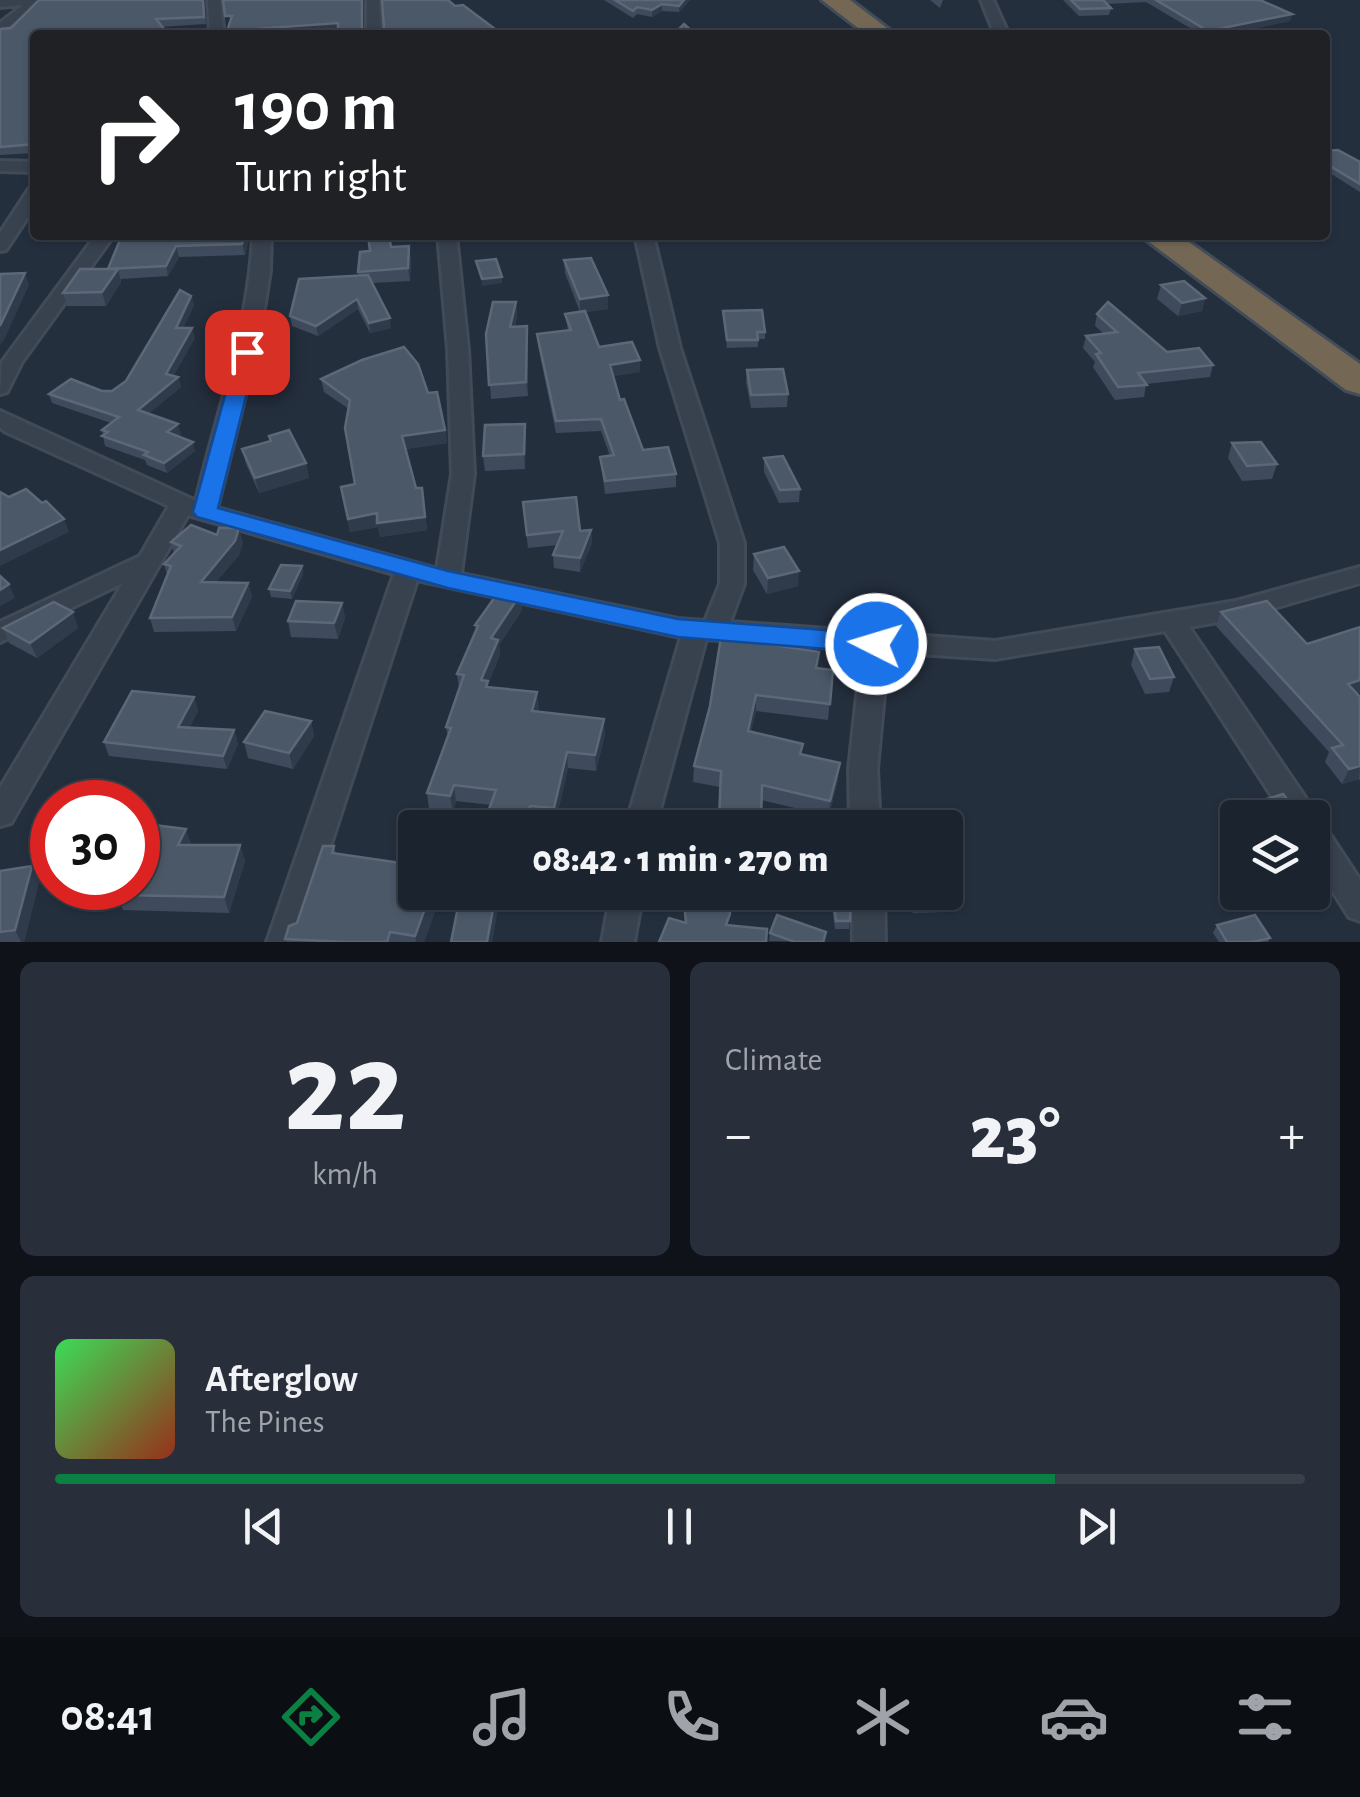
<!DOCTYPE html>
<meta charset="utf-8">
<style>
body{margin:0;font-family:"Alegreya Sans",sans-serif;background:#282f3a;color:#f1f3f6;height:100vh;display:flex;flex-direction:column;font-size:38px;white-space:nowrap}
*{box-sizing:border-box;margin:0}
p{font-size:32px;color:#a0a4aa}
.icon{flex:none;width:55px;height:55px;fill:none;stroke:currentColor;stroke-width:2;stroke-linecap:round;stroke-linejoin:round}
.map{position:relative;height:942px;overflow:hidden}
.drawer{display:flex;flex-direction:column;gap:20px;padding:20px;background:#0f1319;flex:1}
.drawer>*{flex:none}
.hud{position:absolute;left:30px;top:30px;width:1300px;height:210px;border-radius:10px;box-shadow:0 2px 8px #0004,0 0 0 2px #39404a;background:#202124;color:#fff;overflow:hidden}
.buttons{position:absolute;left:1220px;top:800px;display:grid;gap:20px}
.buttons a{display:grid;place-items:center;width:110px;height:110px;border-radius:10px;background:#1b232e;box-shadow:0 2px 8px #0004,0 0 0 2px #39404a;font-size:50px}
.speed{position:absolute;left:30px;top:780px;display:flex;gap:20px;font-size:50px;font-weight:700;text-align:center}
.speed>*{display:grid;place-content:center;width:130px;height:130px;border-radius:50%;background:#1b232e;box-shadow:0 2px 8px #0004,0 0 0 2px #39404a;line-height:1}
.speed .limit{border:15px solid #d22;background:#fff;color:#111}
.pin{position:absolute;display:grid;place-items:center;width:85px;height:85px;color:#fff;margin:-42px;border-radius:20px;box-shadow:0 5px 15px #0006}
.me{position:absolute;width:110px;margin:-55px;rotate:275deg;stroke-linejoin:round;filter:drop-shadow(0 0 8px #0008)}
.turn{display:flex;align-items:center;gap:35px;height:210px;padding:0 40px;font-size:45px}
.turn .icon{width:130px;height:130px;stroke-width:2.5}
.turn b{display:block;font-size:70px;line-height:85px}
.big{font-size:75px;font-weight:800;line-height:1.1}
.drawer .tile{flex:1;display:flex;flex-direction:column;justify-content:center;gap:15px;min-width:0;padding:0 35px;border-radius:15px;background:#282f3a}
.drawer .dial{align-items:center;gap:0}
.dial b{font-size:130px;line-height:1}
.song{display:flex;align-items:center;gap:30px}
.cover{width:120px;height:120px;border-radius:15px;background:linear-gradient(135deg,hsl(130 70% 55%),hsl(10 70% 35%))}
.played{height:10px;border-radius:5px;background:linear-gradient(90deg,#0b8043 80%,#39404a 80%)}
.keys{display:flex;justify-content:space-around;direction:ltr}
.heat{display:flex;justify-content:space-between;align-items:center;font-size:55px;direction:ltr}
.drawer .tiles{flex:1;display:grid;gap:20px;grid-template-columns:1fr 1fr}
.tile:last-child{grid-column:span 2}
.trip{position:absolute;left:398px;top:810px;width:565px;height:100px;border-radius:10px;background:#1b232e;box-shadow:0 2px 8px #0004,0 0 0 2px #39404a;font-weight:800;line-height:100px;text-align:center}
.dock{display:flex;height:160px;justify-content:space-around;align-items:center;background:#0b0e12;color:#a0a4aa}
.dock .icon{width:70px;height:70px}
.dock .on{color:#0b8043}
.dock b{font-size:45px;color:#f1f3f6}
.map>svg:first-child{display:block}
</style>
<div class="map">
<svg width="1360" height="942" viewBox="0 0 1360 942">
<rect width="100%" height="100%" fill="#242f3e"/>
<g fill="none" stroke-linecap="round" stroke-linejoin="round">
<defs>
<g id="street">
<path d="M0,0H43L0,33V23L23,5L0,7Z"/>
<path d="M208,0H220L224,35H210Z"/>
<path d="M367,0H379L381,35H367Z"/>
<path d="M981,0H993L1009,35H995Z"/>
<path d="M0,161L35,162V172L0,171Z"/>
<path d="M35,188V206L6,250L0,251V233L29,189Z"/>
<path d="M96,235H114L22,362L7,392L0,394L2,362Z"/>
<path d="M253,235H271L270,271L259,340L217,508L437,569L452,474L448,349L438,235H456L468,349L474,474L461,574L678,619L705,621L720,584V543L660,348L635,235H653L680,348L744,543V584L730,622L995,641L1236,601L1360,567V583L1236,619L1189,627L1313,809L1315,822L1323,824L1360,880V921L1349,917L1312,859V818H1286L1165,631L995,659L888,652L877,769L880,828H850L849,769L862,650L706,639L655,828H625L681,637L417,580L299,942H267L394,574L188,515L11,823L0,826V788L123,583L0,642V622L140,556L169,506L4,431L0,427V411L196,501C217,411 249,327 253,235Z"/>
<path d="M611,892H643L634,942H602Z"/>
<path d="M852,892H884L885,942H853Z"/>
</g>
<g id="highway">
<path d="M822,0H850L896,35H867Z"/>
<path d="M1140,235H1179L1360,364V394L1346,390Z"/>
</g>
</defs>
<use href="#street" stroke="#414a57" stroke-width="6"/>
<use href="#highway" stroke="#434c59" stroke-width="6"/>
<use href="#street" fill="#38414e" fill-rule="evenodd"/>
<use href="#highway" fill="#746855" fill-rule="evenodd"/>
</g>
<g fill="#3f4b5c">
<path d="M204,0L206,24L35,35V153L0,155V29Z"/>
<path d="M604,0H690L679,12L662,11L652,17L637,14L633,18Z"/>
<path d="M930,0H943L940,8Z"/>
<path d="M1063,0H1260L1292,14L1290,21L1221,35H1202L1146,2L1106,4L1111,8L1109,15L1079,16Z"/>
<path d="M1325,151L1360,162V192L1325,170Z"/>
<path d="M122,235H250L245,255L179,257L168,276L121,279V282L106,306H67L63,293L108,269Z"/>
<path d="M609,235H633L632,238L610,239Z"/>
<path d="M655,235H699V239L660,242Z"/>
<path d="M391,247L411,258L410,281L372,283L391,328L370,333L358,309L318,336L292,326L290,316L359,276L358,272Z"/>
<path d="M564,260L608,295V309L585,312L599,347L640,360V372L613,376L620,400L643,450L676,474V487L605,494L600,457L610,456L601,431L556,433L538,346L537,334L568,331L565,314L580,312L565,273Z"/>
<path d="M1161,285L1205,298L1202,311L1178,316L1157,299Z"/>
<path d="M191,296L194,305L183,328L195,338L173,376L178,377L181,387L148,414L181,434L178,436L195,451L167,473L147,465L145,460L105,446L102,430L111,423L52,403L49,394L112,391L126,381Z"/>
<path d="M516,302L517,316L515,326L528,339V396L491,399L486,334Z"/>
<path d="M723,311L765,332V339H758V347L727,348Z"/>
<path d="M1097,314L1167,352L1213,365L1210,377L1146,384L1144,397L1115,400L1093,367L1095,362L1083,348L1086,336L1103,333L1095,326Z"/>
<path d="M747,370L788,394L787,407L751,408L746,382Z"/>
<path d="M321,379L428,393L445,430L447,443L406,449L416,488H422L427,530L380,537L378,527L350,532L341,487L355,484L349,409L324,392Z"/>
<path d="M525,424V469L485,471L483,456Z"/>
<path d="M269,436L306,463L309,478L259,493L246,464L242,449L270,442Z"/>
<path d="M1232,443L1277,464L1272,479L1242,481L1228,458Z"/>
<path d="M764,458L800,489L799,502L779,503L764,472Z"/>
<path d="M523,502L580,531L591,530L592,543L580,572L554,568L553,555L557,545L528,548Z"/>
<path d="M217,535L243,542L239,555L216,582L248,583L252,597L236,631L154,632L150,618L167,575L164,564L174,554L171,542Z"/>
<path d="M754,554L798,586L767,594L753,570Z"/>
<path d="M302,566L303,574L292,599L271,597L269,589Z"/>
<path d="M520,595L522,610L499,645L500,655L488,684V688L539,708L538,711L605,734L596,771L568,768L555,824L531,822L530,828H482L491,805L456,801L453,812L429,809L427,793L448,738L446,727L459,689L457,674L476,631L475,625Z"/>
<path d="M342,603L345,618L338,639L291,637L288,621Z"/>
<path d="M1221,612L1307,644L1360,627V693L1357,694L1360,697V781L1359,779L1342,784L1325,762L1329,752L1216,626Z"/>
<path d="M3,628H78L37,658L9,643Z"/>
<path d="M1135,649L1174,677L1169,692L1145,694L1131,665Z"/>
<path d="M817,669L833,670L828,720L756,711L751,731L802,754L838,779L829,816L761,800L760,828H718L720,787L693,782L694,766L710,706Z"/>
<path d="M194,697L198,711L189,728L234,730L238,744L227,769L109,756L104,742Z"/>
<path d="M311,721L314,736L293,769L248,758L244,742Z"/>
<path d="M1247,805L1302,818H1242Z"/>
<path d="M240,845L245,861L229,913L123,910L117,895Z"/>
<path d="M334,846L336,854L415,892H442L424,942H286L285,939L297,923Z"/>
<path d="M32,866L39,882L24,942H0V871Z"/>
<path d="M461,892H510L508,897L500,896L492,942H451Z"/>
<path d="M830,892H851L849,929H835Z"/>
<path d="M907,892H945L949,900L946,912L913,913Z"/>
<path d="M1217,925L1270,938L1268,942H1219L1213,933Z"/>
<path d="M826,932L825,942L769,941L770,933Z"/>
</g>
<g fill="#2f3b4b">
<path d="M684,0H690L679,12V6Z"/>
<path d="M662,4V11L652,17V10Z"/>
<path d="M1292,14L1290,21L1221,35H1208V31Z"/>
<path d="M338,23L339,29L259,35H228L227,31Z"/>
<path d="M245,235H250L245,255L242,244Z"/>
<path d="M176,246L179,257L168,276L166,266Z"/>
<path d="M409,246L411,258L410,281L408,268Z"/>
<path d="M118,269L121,282L106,306L102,292Z"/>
<path d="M25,273L29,285L4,340L0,345V326Z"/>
<path d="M502,277V283L482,286V279Z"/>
<path d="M608,295V309L580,313V299Z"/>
<path d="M191,296L194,305L179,337L176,328Z"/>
<path d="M1205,298L1202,311L1178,316L1182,303Z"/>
<path d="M357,299L358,309L318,336L316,326Z"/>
<path d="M516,302L517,316L512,340L510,327Z"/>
<path d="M390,318L391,328L370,333L369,323Z"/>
<path d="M527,326L528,339V396L526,382Z"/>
<path d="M192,328L195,338L169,384L166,374Z"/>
<path d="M640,360V372L611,376L610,365Z"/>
<path d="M178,377L181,387L141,420L138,410Z"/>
<path d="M178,424L181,434L170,442L167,432Z"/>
<path d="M525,424L526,438L525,469L524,454Z"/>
<path d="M445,430L447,443L404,449L402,436Z"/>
<path d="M193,442L195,451L167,473L164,463Z"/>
<path d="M306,463L309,478L259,493L255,478Z"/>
<path d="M422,488L427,530L380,537L378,527L350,532L348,519Z"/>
<path d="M64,519L69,532L0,566V550Z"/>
<path d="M239,528L243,542L239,555L205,595L201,582Z"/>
<path d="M591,530L592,543L580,572V558Z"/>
<path d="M302,566L303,574L292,599L290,591Z"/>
<path d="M799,571L798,586L767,594L768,578Z"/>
<path d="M248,583L252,597L236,631L232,617Z"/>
<path d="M9,584L15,598L0,606V590Z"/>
<path d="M520,595L522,610L499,645L500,655L488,684L490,696L481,680L491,638Z"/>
<path d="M342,603L345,618L338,639L334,623Z"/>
<path d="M73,612L78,628L37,658L30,643Z"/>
<path d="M1360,680V693L1342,699L1348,684Z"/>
<path d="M537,692L539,708L534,726L532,711Z"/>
<path d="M756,695V711L747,746L748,731Z"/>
<path d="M194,697L198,711L182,741L178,727Z"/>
<path d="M604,719L605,734L596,771L595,755Z"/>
<path d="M311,721L314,736L293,769L289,753Z"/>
<path d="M234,730L238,744L227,769L223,756Z"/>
<path d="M567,752L568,768L555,824L554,808Z"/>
<path d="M840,763L838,779L829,816L830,801Z"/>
<path d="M1360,766L1359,779L1342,784L1349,769Z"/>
<path d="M454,785L456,801L453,812L450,796Z"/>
<path d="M530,806L531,822L530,828H523Z"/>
<path d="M186,829L191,844L178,845Z"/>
<path d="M240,845L245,861L229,913L224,897Z"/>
<path d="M32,866L39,882L24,942H21L15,930Z"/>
<path d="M431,892H442L424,942H416L415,936Z"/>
<path d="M496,892H500V896L492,942H487Z"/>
</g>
<g fill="#4b5868" stroke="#5c6777" stroke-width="2.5">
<path d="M39,0H203L204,17L156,19L169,35H35V144L0,147V29L11,28Z"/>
<path d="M223,0H362V28L366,32H380L384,28L382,0H448L455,6L463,5L503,35H338V23L227,31L232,16H225Z"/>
<path d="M615,0H684L679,6L662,4L652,10L637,7L633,11Z"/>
<path d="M1071,0H1103L1111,8L1080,9Z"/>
<path d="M1156,0H1260L1292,14L1208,31Z"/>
<path d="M684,24L696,35H673Z"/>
<path d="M1338,150L1360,162V184L1325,163V151Z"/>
<path d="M122,235H245L242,244L176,246L166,266L108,269Z"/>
<path d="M368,235H389L391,247L409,246L408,268L358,272L360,252L370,251Z"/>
<path d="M591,258L608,295L580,299L564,260Z"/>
<path d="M496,259L502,277L482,279L476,261Z"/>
<path d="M80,269H118L102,292L63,293Z"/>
<path d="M25,273L0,326V274Z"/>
<path d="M368,275L390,318L369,323L357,299L316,326L290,316L299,279Z"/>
<path d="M1184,281L1205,298L1182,303L1161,285Z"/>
<path d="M180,290L191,296L176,328H192L166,374L178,377L138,410L178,424L167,432L193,442L164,463L144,455L148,452L102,436L108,432L102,430L119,417L49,394L71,379L102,391H112L126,381Z"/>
<path d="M493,302H516L510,327L527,326L526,382L489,385L486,334Z"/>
<path d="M1108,302L1167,352L1199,348L1213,365L1138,373L1147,385L1118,387L1096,354L1101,353L1086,336L1117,332L1097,314Z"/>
<path d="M762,310L765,332H757L758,340H727L723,311Z"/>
<path d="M585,311L599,347L632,342L640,360L610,365L620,400L624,399L643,450L668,447L676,474L605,481L600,457L614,455L601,419L556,421L537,334L571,330L565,314Z"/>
<path d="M404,347L418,364L428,393L437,392L445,430L402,436L416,488H422L425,517L377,523V513L348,519L341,487L355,484L345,428L350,400L321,379L362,360Z"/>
<path d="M783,369L788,394L751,395L747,370Z"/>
<path d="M525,424L524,454L483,456L485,425Z"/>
<path d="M289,430L306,463L255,478L242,449L271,441L269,436Z"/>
<path d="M1261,442L1277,464L1247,466L1232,443Z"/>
<path d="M783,456L800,489L780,490L764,458Z"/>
<path d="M26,489L42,503L46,501L64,519L0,550V492L9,497Z"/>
<path d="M576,497L580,531L591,530L580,558L553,555L563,531L527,535L523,502Z"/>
<path d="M191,525L217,535L219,528H239L235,541L201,582L248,583L232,617L150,618L171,566L164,564L181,546L171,542Z"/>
<path d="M784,547L799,571L768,578L754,554Z"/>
<path d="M281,565L302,566L290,591L269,589Z"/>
<path d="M0,576L9,584L0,590Z"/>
<path d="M500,590L520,595L491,638L498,640L481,680L488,681L486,687L537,692L532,711L604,719L595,755L567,752L554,808L530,806L523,828H482L496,790L454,785L450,796L427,793L451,728L446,727L464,675L457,674L478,626L475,625Z"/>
<path d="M296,601L342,603L334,623L288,621Z"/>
<path d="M1267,601L1307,644L1360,627V680L1348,684L1360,697V766L1349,769L1332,748L1343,745L1221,612Z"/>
<path d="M54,602L73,612L30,643L3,628Z"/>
<path d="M721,637L819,652L816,668L833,670L830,704L756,695L748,731L803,744L800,754L840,763L830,801L762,785L761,822L719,820L721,771L694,766L710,706Z"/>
<path d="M1159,647L1174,677L1150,679L1135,649Z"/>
<path d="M132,691L194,697L178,727L234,730L223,756L104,742Z"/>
<path d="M265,711L311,721L289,753L244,742Z"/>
<path d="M1283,794L1302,818H1258L1247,805Z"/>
<path d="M906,816L936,820V828H906Z"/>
<path d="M154,825L186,829L178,845H240L224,897L117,895L121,888H138V856Z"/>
<path d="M323,846H334L332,853L415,865V892H431L415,936L390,932L387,942H345L285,939L289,926L297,923Z"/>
<path d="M32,866L15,930L0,932V871Z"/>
<path d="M945,884L949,900L915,901L913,892H945Z"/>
<path d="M461,892H496L487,942H451Z"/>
<path d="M683,892H728L730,914L726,925L767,929L766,942H659L669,918L686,923Z"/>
<path d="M832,892H851L850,921H836Z"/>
<path d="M777,915L826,932L823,942H795L770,933Z"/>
<path d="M1255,915L1270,938L1253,942H1227L1217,925Z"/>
</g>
<path fill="#1a73e8" stroke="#114b97" stroke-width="2.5" d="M247,345L257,352L218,508L448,571L678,619L876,634L886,637L890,644L886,650L876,653L678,637L448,588L197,517L193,512L237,352Z"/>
</svg>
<div class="buttons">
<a><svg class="icon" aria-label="layers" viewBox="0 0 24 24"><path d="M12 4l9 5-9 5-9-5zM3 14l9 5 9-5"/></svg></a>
</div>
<div class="speed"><div class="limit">30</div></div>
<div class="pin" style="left:247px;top:352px;background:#d93025"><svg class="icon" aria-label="arrive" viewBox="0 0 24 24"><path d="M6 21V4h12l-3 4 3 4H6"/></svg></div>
<svg class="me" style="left:876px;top:644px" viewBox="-20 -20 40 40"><circle r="17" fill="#1a73e8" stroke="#fff" stroke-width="3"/><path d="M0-11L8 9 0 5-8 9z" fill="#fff"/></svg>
<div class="trip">08:42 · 1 min · 270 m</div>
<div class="hud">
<div class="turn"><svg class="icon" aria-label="right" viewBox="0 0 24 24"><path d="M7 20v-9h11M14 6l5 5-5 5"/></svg><div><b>190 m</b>Turn right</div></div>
</div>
</div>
<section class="drawer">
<div class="tiles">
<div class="tile dial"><b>22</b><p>km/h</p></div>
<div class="tile"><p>Climate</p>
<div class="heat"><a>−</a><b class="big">23°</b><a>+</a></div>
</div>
<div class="tile">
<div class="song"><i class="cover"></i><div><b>Afterglow</b><p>The Pines</p></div></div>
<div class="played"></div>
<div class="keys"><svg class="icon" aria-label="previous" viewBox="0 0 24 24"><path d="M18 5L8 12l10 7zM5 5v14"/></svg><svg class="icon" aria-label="pause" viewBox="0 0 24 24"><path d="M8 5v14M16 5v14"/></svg><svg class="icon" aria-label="next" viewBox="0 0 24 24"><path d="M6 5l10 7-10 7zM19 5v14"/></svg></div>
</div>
</div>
</section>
<nav class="dock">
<b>08:41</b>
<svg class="icon on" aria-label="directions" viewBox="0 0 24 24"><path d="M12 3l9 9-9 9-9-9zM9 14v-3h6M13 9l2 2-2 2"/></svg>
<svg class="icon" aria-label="music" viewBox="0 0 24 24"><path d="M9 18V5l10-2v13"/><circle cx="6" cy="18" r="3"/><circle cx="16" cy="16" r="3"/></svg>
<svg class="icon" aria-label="phone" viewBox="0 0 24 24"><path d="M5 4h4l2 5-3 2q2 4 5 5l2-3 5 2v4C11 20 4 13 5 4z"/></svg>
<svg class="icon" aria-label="climate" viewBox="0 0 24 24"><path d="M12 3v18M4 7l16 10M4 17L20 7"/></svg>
<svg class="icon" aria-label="car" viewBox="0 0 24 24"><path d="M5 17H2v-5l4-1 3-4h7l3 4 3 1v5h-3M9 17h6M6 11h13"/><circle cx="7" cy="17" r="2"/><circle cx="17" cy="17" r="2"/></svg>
<svg class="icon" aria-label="filters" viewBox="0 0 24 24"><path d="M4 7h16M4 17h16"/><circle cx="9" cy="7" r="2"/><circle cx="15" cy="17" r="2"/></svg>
</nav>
